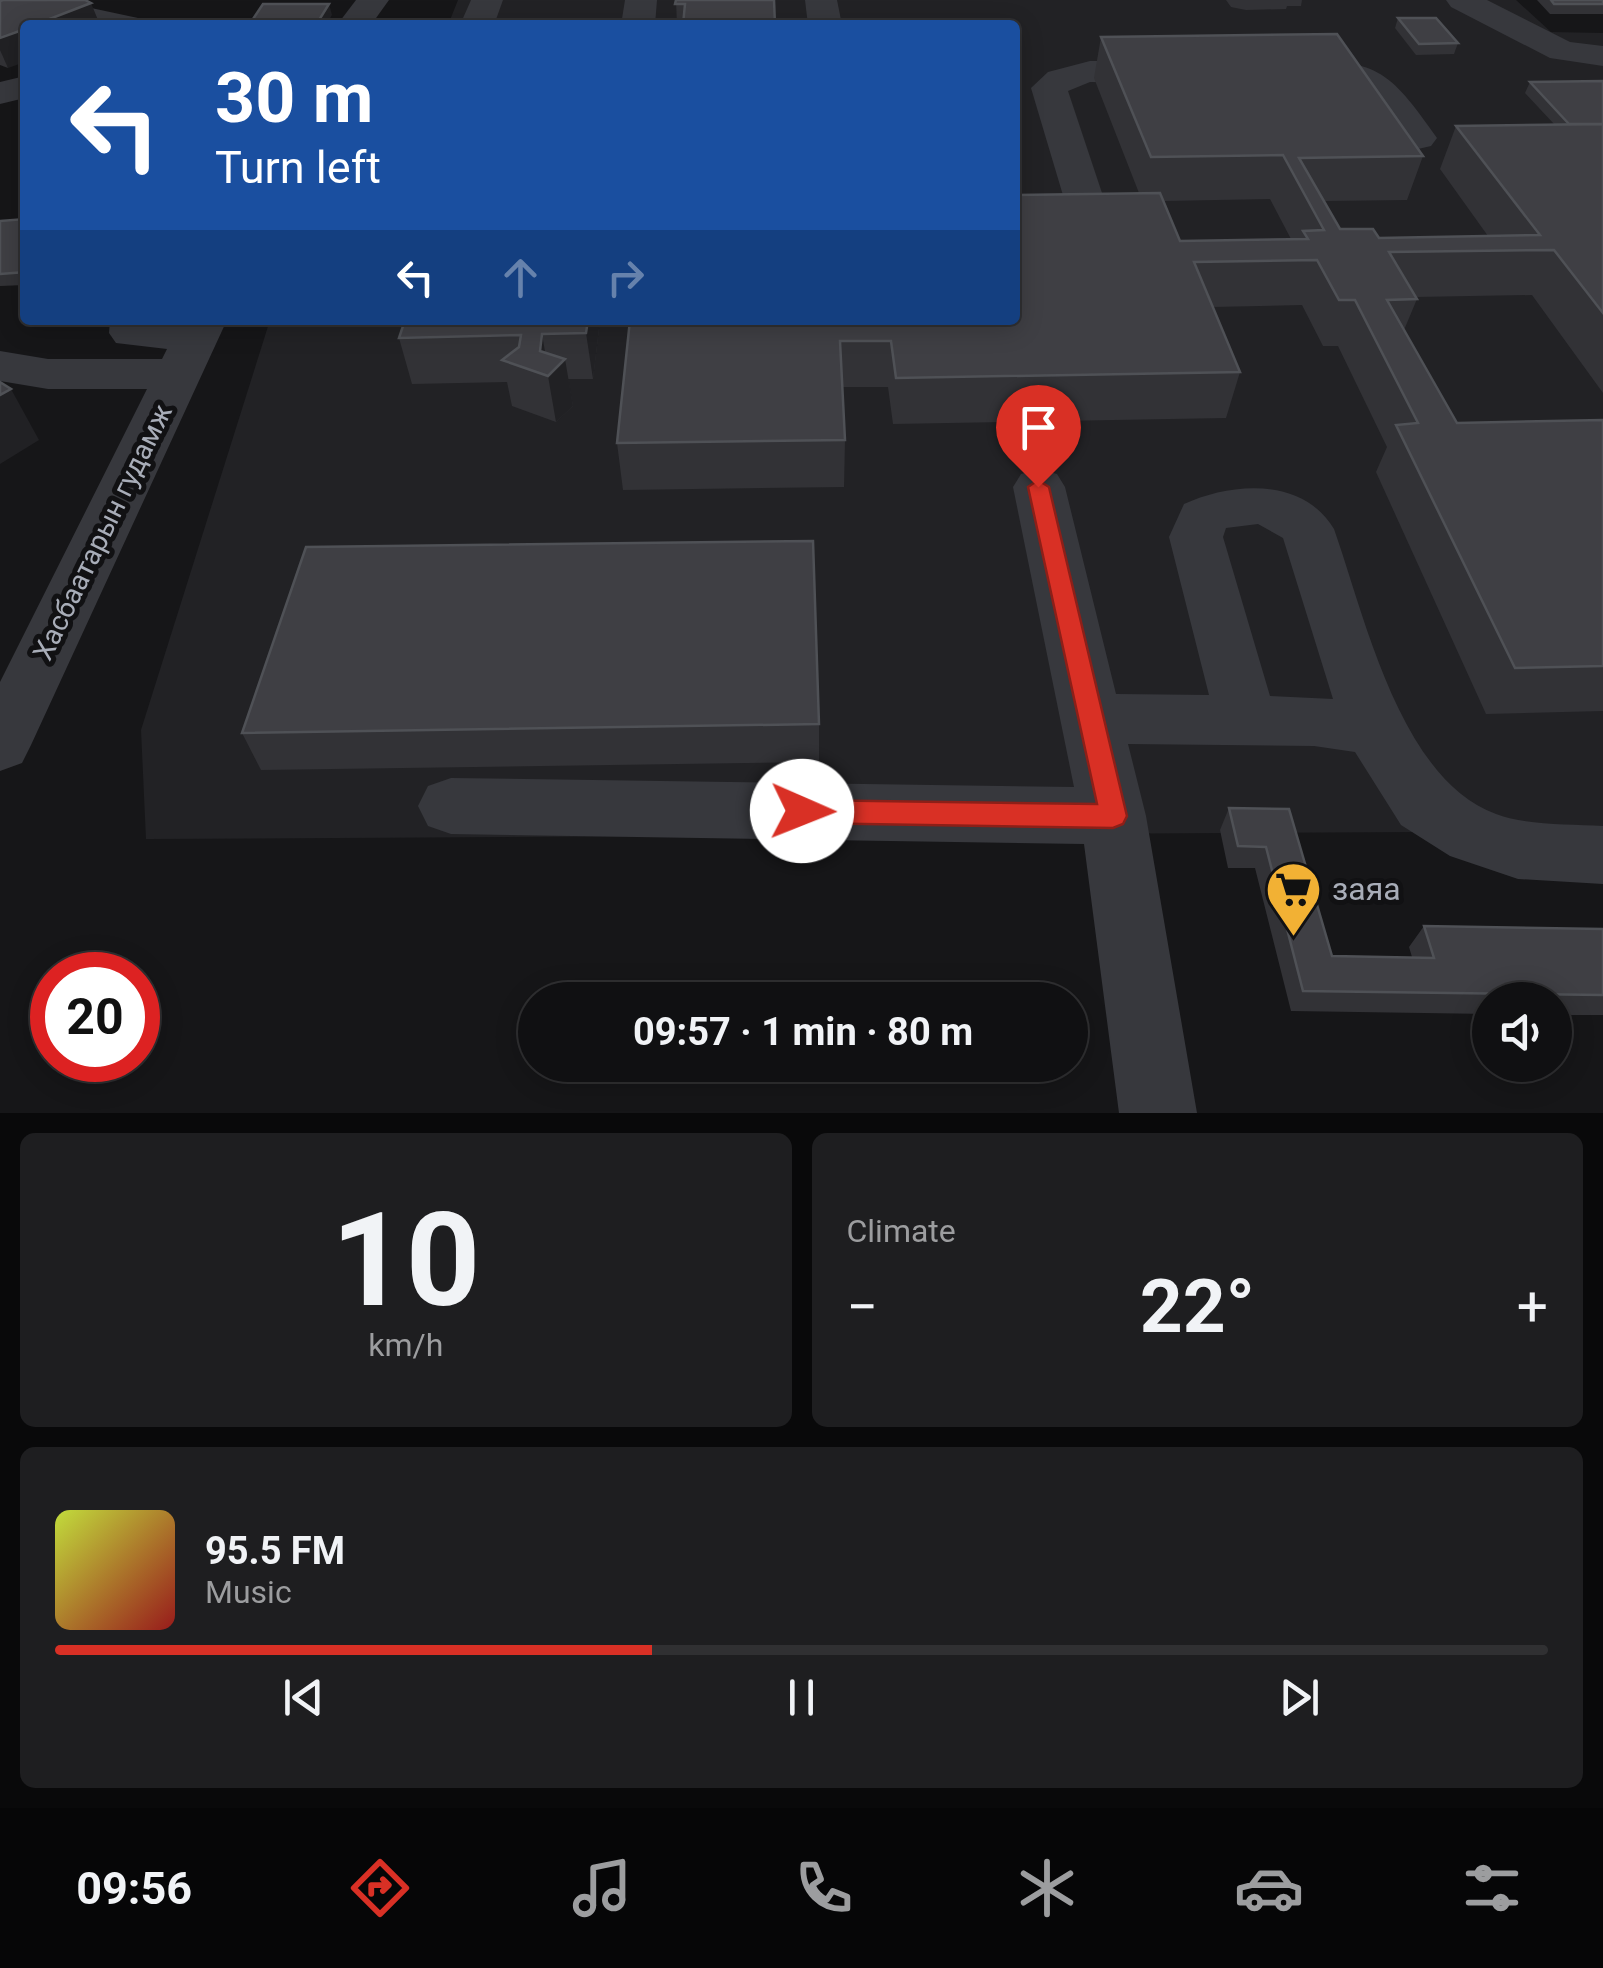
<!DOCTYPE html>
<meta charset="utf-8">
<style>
body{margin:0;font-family:Roboto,sans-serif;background:#1e1e20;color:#f1f3f6;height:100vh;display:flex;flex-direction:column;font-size:38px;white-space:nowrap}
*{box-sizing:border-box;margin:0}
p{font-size:32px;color:#9c9d9f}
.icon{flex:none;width:55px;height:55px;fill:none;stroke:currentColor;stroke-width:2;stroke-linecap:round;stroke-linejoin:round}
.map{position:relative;height:1113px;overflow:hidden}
.sheet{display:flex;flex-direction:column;gap:20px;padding:20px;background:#09090a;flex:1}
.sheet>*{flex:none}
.hud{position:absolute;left:20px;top:20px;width:1000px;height:305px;border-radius:10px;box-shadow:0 5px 25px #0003,0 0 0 2px #303032;background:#1a4fa0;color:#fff;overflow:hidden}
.fabs{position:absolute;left:1472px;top:982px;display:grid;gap:20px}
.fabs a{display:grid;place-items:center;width:100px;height:100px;border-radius:50%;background:#101012;box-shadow:0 5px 25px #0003,0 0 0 2px #303032;font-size:50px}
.speed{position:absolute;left:30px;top:952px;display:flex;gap:20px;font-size:50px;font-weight:700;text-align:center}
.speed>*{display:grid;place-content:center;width:130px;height:130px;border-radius:50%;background:#101012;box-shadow:0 5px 25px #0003,0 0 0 2px #303032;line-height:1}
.speed .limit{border:15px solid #d22;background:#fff;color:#111}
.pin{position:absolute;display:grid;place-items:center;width:85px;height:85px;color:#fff;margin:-102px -42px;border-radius:50% 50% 50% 0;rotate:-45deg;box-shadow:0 0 10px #0007}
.pin .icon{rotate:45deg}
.me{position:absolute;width:110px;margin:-55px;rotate:91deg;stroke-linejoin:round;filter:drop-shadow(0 0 8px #0008)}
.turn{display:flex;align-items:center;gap:35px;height:210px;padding:0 30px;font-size:45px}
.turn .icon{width:130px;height:130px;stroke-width:2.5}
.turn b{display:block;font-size:70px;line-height:85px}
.lanes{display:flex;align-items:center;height:95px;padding:0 30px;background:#0003;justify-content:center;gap:50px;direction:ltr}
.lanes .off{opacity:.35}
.big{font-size:75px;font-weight:700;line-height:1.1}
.sheet .tile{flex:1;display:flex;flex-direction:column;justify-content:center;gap:15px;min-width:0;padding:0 35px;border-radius:15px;background:#1e1e20}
.sheet .dial{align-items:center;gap:0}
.dial b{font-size:130px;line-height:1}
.song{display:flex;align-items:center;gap:30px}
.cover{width:120px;height:120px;border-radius:15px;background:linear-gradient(135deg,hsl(70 70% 55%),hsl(0 70% 35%))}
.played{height:10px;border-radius:5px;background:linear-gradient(90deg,#d93025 40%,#303032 40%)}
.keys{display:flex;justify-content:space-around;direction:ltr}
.heat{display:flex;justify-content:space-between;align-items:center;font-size:55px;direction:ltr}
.sheet .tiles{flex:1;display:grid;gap:20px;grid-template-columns:1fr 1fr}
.tile:last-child{grid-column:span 2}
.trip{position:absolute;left:518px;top:982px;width:570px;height:100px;border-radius:50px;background:#101012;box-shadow:0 5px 25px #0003,0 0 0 2px #303032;font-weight:700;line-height:100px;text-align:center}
.menu{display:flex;height:160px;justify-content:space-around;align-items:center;background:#060607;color:#9c9d9f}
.menu .icon{width:70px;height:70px}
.menu .active{color:#d93025}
.menu b{font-size:45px;color:#f1f3f6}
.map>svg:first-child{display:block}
</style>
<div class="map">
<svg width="1603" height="1113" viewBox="0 0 1603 1113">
<rect width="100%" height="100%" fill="#161618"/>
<path fill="#222225" d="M458,0H1516L1551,32L1603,33V831L146,839L141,730L270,320H1015V25H448Z"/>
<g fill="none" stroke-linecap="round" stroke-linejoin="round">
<g fill="#37383d" fill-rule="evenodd">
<path d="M0,0L63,2L138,18L143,25L15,20L0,15Z"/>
<path d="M356,0H389L371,25H337Z"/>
<path d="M471,0H503L494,25H460Z"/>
<path d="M625,0H657L655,25H621Z"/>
<path d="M805,0H837L842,25H808Z"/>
<path d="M1446,0H1487L1570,42L1603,46V66L1550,58L1451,7Z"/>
<path d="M1291,60C1377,60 1388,68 1437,138L1431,146L1418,149L1405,146L1376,106L1355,86L1279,78L1273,71L1279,64Z"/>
<path d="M1090,61H1170L1182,65L1188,72L1182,79L1170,83L1090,82L1068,91L1106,205C1085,235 1049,240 1015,240V216L1044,214L1065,202L1031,88L1048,72Z"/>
<path d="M25,76V98L0,104V82Z"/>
<path d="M110,320H227L31,745L22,763L0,771V682L147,389H48L0,381V351L48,359H162L167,349L116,343L109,333Z"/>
<path d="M1039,469L1057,474L1065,487L1116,694L1209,695L1169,537L1184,504C1232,482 1303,477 1334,529C1365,617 1400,779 1496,814C1529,826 1568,824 1603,826V884L1518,879L1450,856L1401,825L1355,752L1314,746L1128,744L1146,816L1197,1113H1119L1084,844L451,834L428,826L418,806L428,786L451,778L1074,787L1013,487L1021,474ZM1258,524L1283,538L1333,699L1270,696L1223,537L1226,528Z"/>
</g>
</g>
<g fill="#323236" fill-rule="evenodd">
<path d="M676,0L775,25H677Z"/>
<path d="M1226,0H1302L1301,6H1287L1286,9L1246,10L1231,7Z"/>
<path d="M1537,0H1603V14H1550Z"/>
<path d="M0,1L8,68L0,65Z"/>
<path d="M1398,18L1458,43L1454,54L1416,55L1395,28Z"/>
<path d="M1101,37L1423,156L1407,200L1324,201L1340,229L1379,238L1488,236L1440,169L1456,126L1554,124L1525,93L1530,82L1603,81V393L1532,295L1415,297L1417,299L1404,330L1457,423L1603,420V711L1486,714L1376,472L1387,447L1338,346H1323L1302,305L1212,307L1240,372L1226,418L893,424L888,387H842L845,440L844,487L623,490L617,443L839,321L1015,320L1139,193L1094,78ZM1270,199L1291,239L1180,241L1164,201Z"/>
<path d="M25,219V285L0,286V221Z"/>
<path d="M405,320H600L593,379H568L573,406L556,422L512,406L507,382L412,384L399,338Z"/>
<path d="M819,724V762L261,770L242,733Z"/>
<path d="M1229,808L1289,809L1332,956L1412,957L1409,947L1424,926L1603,929V1015H1555V1000H1490V1014L1291,1011L1255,868H1228L1220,830Z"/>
</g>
<g fill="#212124">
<path d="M91,3L100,25H34Z"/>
<path d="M329,4L332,15L326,25H316Z"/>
<path d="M25,29V62L8,68L0,50V38Z"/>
<path d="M588,320H600L593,379L586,333Z"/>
<path d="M542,334L549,375L565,359L573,406L556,422L548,376L540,351Z"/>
<path d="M11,389L39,440L0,464V395Z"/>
</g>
<g fill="#3f3f44" stroke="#4f5156" stroke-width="2.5">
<path d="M3,0H85L91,3L34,25H25V29L0,38V1Z"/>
<path d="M676,0H774L775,25H683L685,4H675Z"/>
<path d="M1551,0H1603V4H1554Z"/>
<path d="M263,4H329L316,25H249Z"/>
<path d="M1398,18H1436L1458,43L1419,44Z"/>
<path d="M1337,34L1423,156L1299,158L1340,229H1373L1379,238L1540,235L1456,126L1603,124V313L1554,250L1389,252L1417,299L1387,300L1457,423L1603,420V666L1515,668L1396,425L1418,423L1355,300H1339L1317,260L1194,262L1240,372L896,378L891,341H840L845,440L617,443L630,320H839V321L1015,320V195L1160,193L1180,241L1308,239L1303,231L1324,230L1283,155L1151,157L1101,37Z"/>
<path d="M1603,81V124H1569L1530,82Z"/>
<path d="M25,219V272L0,274V221Z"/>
<path d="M405,320H588L586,333L542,334L540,351L565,359L548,376L502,360L519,347L521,335L399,338Z"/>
<path d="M0,382L11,389L0,395Z"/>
<path d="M813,541L819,724L242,733L306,547Z"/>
<path d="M1229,808L1289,809L1332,956L1434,958L1424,926L1603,929V995L1303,991L1266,847L1238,846Z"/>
</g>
<path fill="#d93025" stroke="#8d1f18" stroke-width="2.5" d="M1038,480L1049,487L1127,816L1123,824L1113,828L802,823L792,819L788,811L792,803L802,800L1097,804L1028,487Z"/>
<defs>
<symbol id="supermarket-pin" viewBox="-11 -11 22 30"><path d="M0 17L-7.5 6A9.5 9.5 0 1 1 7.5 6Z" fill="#f2b134" stroke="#111113"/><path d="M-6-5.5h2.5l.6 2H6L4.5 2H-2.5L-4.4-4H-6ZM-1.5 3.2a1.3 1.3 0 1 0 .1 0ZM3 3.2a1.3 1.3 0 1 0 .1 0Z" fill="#111"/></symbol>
</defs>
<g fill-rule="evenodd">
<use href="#supermarket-pin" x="1262" y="858" width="63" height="86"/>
</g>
<g text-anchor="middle" stroke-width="10" stroke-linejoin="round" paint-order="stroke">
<g font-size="28" fill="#a8adb8" stroke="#111113">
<text transform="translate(102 532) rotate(-64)" y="10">Хасбаатарын гудамж</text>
</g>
<g font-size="32" fill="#a8adb8" stroke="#111113" text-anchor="start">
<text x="1332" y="900">заяа</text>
</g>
</g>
</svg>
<div class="fabs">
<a><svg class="icon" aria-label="sound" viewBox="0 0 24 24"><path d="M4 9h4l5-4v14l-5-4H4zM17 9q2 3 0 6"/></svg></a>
</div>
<div class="speed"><div class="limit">20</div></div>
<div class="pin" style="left:1038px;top:487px;background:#d93025"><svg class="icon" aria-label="arrive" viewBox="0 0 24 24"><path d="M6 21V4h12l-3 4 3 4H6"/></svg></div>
<svg class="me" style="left:802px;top:811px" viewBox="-20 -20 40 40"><circle r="19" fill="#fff"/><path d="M0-13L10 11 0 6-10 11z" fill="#d93025"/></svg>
<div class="trip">09:57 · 1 min · 80 m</div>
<div class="hud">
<div class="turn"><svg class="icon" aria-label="left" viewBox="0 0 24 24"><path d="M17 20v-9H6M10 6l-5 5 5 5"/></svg><div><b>30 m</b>Turn left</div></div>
<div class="lanes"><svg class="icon" aria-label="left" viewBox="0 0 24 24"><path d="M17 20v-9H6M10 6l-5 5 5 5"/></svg><svg class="icon off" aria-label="ahead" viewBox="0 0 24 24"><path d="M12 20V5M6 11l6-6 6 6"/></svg><svg class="icon off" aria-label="right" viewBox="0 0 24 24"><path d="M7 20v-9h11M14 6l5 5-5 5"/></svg></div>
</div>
</div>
<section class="sheet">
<div class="tiles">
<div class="tile dial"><b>10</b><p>km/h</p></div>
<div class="tile"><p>Climate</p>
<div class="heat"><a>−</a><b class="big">22°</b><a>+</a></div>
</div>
<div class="tile">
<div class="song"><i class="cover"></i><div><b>95.5 FM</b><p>Music</p></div></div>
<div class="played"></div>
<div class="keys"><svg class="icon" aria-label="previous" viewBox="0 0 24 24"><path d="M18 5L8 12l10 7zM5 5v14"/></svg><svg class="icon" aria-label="pause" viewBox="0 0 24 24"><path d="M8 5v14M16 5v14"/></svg><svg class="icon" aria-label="next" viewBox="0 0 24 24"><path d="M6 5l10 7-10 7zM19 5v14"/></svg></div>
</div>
</div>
</section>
<nav class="menu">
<b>09:56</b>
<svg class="icon active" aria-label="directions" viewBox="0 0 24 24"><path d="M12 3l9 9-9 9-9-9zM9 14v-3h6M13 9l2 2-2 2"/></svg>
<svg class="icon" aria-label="music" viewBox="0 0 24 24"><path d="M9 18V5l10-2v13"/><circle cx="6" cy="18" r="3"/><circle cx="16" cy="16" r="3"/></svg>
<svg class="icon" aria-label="phone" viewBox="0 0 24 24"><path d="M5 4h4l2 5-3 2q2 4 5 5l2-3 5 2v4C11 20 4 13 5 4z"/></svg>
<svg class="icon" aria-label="climate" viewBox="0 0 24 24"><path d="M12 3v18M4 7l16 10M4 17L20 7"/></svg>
<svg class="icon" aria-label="car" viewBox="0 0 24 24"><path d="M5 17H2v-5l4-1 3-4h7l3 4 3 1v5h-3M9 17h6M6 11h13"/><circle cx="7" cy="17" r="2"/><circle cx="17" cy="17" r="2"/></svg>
<svg class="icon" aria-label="filters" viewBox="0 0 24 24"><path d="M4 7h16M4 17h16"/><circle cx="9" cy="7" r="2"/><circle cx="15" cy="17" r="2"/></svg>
</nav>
